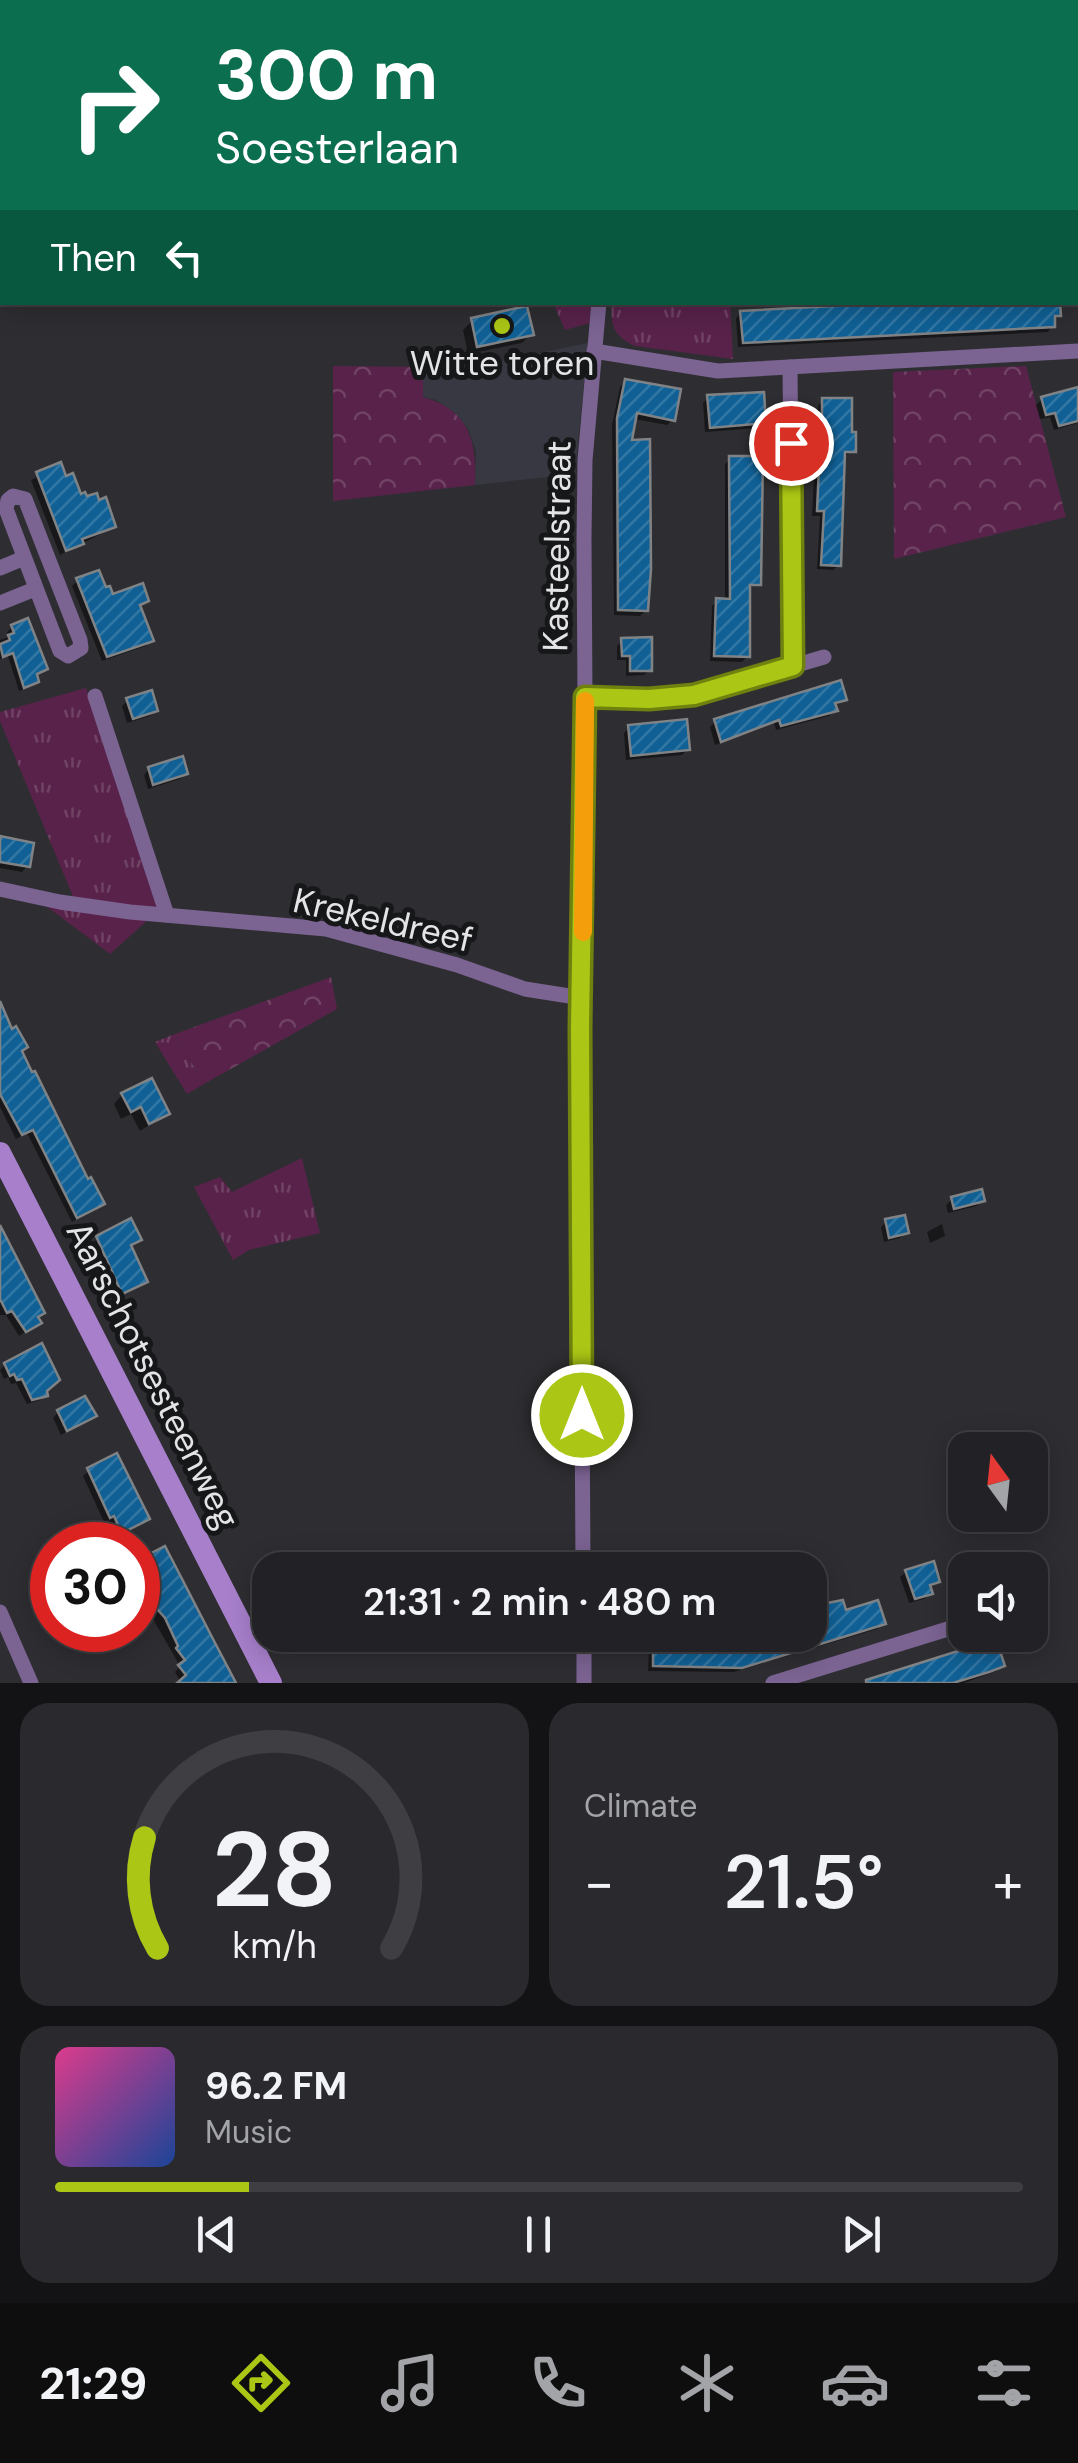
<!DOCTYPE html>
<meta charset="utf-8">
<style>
body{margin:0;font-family:"DM Sans",sans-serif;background:#2a2a2e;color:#f1f3f6;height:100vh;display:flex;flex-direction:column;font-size:38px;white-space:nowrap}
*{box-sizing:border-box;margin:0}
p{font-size:32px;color:#a2a4a7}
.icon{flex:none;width:55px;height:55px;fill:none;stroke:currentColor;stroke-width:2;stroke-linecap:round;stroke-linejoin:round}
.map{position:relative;height:1683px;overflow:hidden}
.side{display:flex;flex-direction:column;gap:20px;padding:20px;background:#131315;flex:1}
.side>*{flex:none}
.top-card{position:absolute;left:0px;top:0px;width:1080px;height:305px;box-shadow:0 5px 25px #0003,0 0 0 2px #3f3f43;background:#0b6e4f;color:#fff;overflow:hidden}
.needle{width:65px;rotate:345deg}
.controls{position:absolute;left:948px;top:1432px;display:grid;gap:20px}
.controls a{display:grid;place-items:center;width:100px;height:100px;border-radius:20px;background:#222226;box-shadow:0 5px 25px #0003,0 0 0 2px #3f3f43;font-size:50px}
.speed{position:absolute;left:30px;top:1522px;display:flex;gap:20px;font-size:50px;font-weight:700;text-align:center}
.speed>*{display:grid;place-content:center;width:130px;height:130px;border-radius:50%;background:#222226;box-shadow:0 5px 25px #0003,0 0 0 2px #3f3f43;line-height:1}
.speed .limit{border:15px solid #d22;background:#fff;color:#111}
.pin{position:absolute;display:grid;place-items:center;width:85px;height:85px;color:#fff;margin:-42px;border:5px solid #fff;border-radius:50%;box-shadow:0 2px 10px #0007}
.me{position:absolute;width:110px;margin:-55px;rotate:0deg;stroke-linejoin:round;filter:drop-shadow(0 0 8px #0008)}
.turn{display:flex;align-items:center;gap:35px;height:210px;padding:0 50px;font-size:45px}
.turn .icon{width:130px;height:130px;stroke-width:2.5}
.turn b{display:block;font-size:70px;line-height:85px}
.then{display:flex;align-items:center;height:95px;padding:0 50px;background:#0003;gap:20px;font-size:38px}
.big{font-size:75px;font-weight:600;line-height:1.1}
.side .widget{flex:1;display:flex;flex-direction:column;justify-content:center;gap:15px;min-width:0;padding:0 35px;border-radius:30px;background:#2a2a2e}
.side .dial{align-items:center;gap:0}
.dial svg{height:260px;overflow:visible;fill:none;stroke:#3f3f43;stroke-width:7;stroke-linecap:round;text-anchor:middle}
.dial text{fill:#f1f3f6;stroke:none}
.song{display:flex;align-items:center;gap:30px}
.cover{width:120px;height:120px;border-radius:15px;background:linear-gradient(135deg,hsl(330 70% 55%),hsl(220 70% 35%))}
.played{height:10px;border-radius:5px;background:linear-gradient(90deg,#abc615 20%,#3f3f43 20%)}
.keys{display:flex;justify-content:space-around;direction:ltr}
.heat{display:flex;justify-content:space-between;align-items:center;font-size:55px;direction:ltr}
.side .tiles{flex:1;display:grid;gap:20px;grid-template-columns:1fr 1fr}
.widget:last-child{grid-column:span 2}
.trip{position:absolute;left:252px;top:1552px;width:575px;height:100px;border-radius:30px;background:#222226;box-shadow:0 5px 25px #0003,0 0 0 2px #3f3f43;font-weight:600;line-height:100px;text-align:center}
.dock{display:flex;height:160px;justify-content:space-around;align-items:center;background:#0e0e0f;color:#a2a4a7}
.dock .icon{width:70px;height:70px}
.dock .active{color:#abc615}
.dock b{font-size:45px;color:#f1f3f6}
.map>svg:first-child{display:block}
</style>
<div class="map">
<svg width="1078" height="1683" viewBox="0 0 1078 1683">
<defs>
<pattern id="grass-tufts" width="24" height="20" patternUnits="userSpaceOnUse" patternTransform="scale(2.5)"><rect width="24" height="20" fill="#58224a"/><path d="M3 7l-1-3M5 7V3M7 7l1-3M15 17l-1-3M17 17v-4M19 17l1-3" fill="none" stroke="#704264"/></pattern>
<pattern id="forest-crowns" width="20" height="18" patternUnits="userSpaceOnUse" patternTransform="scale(2.5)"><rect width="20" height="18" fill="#58224a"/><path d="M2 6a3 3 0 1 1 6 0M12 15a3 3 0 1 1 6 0" fill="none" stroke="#704264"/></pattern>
<pattern id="building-hatch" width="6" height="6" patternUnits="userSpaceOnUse" patternTransform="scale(2.5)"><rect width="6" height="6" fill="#106095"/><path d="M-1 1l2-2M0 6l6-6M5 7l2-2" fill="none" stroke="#3377a4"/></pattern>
</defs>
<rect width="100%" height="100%" fill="#2e2e32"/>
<path fill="#373841" d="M588,343L575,474L475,485L476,451L468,429L456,414L436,400L423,397V367L467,368Z"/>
<g fill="url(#grass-tufts)">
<path d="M553,303H591L590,323L565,330Z"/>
<path d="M612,303H730L733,359L635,346C614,337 610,325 612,303Z"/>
<path d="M86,688L159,908L74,899L0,721V712Z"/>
<path d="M46,906L151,917L110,954Z"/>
<path d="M175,1034L204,1084L187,1094L155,1042Z"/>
<path d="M302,1158L320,1233L249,1250L233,1260L194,1187L220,1177L232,1192Z"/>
</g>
<g fill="url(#forest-crowns)">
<path d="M333,366L423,367V397C470,410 477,442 475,485L333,501Z"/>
<path d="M1026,366L1066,517L894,559L893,372Z"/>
<path d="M331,977L337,1009L204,1084L175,1034Z"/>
</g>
<g fill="#0007">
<path d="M882,302H1057L1058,315L1048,332L738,347L736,318L741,313Z"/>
<path d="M472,321L531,334L522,343L468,354L463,330Z"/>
<path d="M625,382L672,420L667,425L634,419L629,442L646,610L640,616L614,615L612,425L620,387Z"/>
<path d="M1078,392V423L1054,430L1050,417L1040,419L1036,405L1042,399Z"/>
<path d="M708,398L763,422L758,428L705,432L703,403Z"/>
<path d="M823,400L853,451L843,457L839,565L833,570L817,569L820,516H812L814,476L817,472L818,406Z"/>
<path d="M730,459L758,584L748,589V656L742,662L710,661L712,606L717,601H725V464Z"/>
<path d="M59,466L64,479L80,497L114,527L60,555L31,480Z"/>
<path d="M78,580L112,598L146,601L138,607L151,641L146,646L102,661L72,586Z"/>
<path d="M12,627L45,669L35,676L36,681L31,686L19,691L8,656L0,659V640L9,637L7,632Z"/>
<path d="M622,641L650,670L644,675L626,676V660H617V646Z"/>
<path d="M844,699L834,706L835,710L829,716L776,730L774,723L715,745L710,727L715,722Z"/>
<path d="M128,700L156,711L150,716L127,723L122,706Z"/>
<path d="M629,728L688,749L682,755L626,760L624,733Z"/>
<path d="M149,769L185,774L180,779L148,789L144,775Z"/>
<path d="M0,839L27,866L22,872L0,868Z"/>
<path d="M0,1008L87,1182L102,1204L72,1222L27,1133L16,1139L0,1107Z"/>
<path d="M122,1095L167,1113L140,1131L131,1114L121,1119L114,1104Z"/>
<path d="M952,1199L982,1200L977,1206L948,1213L946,1205Z"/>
<path d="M886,1222L906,1232L900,1238L884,1242L881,1227Z"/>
<path d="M942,1224L945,1236L930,1243L927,1232Z"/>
<path d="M0,1229L42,1313L37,1319L39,1323L19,1336L6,1315H0Z"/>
<path d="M98,1238L139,1239L129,1247L145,1282L140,1287L116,1298L92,1244Z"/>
<path d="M5,1365L44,1391L45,1395L40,1400L27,1404L16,1383L11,1384L8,1377L4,1379L0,1370Z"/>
<path d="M58,1412L94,1416L61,1435L53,1418Z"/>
<path d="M89,1471L147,1518L142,1524L114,1535L108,1520L104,1522L83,1476Z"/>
<path d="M164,1550L231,1683H181L175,1672L180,1666L138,1593V1566Z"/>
<path d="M906,1572L937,1581L928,1588L930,1594L924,1599L909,1603L900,1577Z"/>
<path d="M814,1608L883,1623L877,1629L734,1672L648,1671L649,1649L654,1643H692L697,1638L732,1640L752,1635H810V1612Z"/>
<path d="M994,1642L1002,1665L997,1671L964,1683H862Z"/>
</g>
<g fill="url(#building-hatch)" stroke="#808386" stroke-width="2.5">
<path d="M911,302H1060L1061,316H1055V327L743,343L740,311Z"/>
<path d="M527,306L534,335L477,347L471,318Z"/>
<path d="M625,379L681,389L675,421L637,413L632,440L650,439L651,569L648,611L618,610L617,418Z"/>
<path d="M1078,387V421L1059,426L1055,413L1046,415L1041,397Z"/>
<path d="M764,392L766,423L710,428L707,395Z"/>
<path d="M822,398H852V432H856V452H845L841,566L821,565L824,511H817L819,467L822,468Z"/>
<path d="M729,456H763L761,585H750V657L714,656L716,598L730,599Z"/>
<path d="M61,462L66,476L73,473L81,494L85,492L87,496L97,493L99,500L106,497L116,527L82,539L84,544L66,551L36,472Z"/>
<path d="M99,570L106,587L110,586L113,594L143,583L149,601L140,605L154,641L107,657L76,578Z"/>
<path d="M28,618L48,669L37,674L39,682L24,688L13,653L3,657L0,644L10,640L8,635L14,633L11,625Z"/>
<path d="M652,637V671H630V656H622L621,638Z"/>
<path d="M841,680L847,700L835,703L838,711L781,726L779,720L721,742L714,719Z"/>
<path d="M152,690L158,711L133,719L126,698Z"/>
<path d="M687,719L690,750L631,756L628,725Z"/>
<path d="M183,756L188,774L153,785L148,767Z"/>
<path d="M0,836L34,843L30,867L0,862Z"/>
<path d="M0,1001L12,1029L16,1026L28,1047L22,1051L32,1072L35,1071L88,1179L91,1177L105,1204L77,1218L33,1130L22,1135L0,1094Z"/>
<path d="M152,1078L170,1114L149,1124L141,1107L131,1112L121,1093Z"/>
<path d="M982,1189L985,1201L954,1209L951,1197Z"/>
<path d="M905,1215L909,1233L889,1238L885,1219Z"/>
<path d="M131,1218L142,1240L131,1245L148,1282L122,1294L96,1236Z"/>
<path d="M0,1225L45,1313L38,1317L42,1323L26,1332L12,1311L7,1313L0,1299Z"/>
<path d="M42,1343L60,1380L47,1391L48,1396L32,1400L22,1379L17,1380L14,1374L10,1376L4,1363Z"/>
<path d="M85,1396L97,1416L67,1431L57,1410Z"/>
<path d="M117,1453L150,1519L128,1530H120L114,1516L110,1518L87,1468Z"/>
<path d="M165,1546L213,1639L236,1683H177L186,1675L178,1665L185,1660L176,1648L178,1646L165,1618L158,1610L154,1612L139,1581L144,1578L138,1565L142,1558Z"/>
<path d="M934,1561L940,1582L930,1585L933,1594L915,1599L905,1570Z"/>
<path d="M843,1600L846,1610L878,1600L886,1624L742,1668L653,1666V1641H696V1636L810,1635V1615L815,1614L812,1606Z"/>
<path d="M996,1639L1005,1666L989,1672L953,1683H866V1680Z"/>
</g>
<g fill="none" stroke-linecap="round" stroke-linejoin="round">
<g stroke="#7b6392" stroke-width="15">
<path d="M594,351L718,371L1078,351"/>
<path d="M790,367L793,666"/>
<path d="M13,496L25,499L80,640L81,648L68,656L60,651L6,509L8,500Z"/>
<path d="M0,568L24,558"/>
<path d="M0,603L35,589"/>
<path d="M95,696L167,915"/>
<path d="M585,697L649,699L695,695L824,657"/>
<path d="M0,889L60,902L130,912L326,929L457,965L525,989L582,998"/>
<path d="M583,1570L580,1028L585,697L584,539L585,460L599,302"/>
<path d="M0,1612L31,1683"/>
<path d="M584,1635V1683"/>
<path d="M773,1683L964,1624"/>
</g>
<path stroke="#a77fcb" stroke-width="22" d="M0,1153L271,1683"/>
</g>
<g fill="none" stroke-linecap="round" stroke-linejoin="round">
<defs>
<path id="route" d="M582,1415L580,1028L585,697L649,699L694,695L793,666L791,443"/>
</defs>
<use href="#route" stroke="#6f810e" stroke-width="25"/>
<use href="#route" stroke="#abc615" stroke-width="18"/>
<path stroke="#f59e0b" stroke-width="18" d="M583,932L585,701"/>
</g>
<circle fill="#abc615" stroke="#161718" stroke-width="4" cx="502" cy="326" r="10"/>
<g text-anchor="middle" stroke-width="10" stroke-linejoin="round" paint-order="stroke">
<g font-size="35" fill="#e4e4e6" stroke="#161718">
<text x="502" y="375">Witte toren</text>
</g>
<g font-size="35" fill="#e4e4e6" stroke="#161718">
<text transform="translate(557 546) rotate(-89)" y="12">Kasteelstraat</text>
<text transform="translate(383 920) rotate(13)" y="12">Krekeldreef</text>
<text transform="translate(153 1375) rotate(63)" y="12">Aarschotsesteenweg</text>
</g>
</g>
</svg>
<div class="controls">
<a><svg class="needle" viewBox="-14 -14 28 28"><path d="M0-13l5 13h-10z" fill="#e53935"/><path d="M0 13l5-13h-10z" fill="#a2a4a7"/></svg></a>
<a><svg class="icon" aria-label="sound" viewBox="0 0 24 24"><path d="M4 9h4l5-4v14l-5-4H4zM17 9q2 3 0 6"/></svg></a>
</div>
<div class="speed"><div class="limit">30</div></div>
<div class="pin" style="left:791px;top:443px;background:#d93025"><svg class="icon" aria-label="arrive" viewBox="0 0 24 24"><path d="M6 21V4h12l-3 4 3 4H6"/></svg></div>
<svg class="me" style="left:582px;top:1415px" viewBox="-20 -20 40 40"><circle r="17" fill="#abc615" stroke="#fff" stroke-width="3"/><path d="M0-11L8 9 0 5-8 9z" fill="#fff"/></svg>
<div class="trip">21:31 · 2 min · 480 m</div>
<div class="top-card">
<div class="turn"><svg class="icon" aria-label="right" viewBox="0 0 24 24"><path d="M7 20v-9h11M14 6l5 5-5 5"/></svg><div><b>300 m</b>Soesterlaan</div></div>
<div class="then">Then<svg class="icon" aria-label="left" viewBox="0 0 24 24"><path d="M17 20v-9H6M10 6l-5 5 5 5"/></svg></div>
</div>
</div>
<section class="side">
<div class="tiles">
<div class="widget dial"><svg viewBox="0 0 100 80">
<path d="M14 69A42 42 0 1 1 86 69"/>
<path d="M14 69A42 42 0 0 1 10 35" stroke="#abc615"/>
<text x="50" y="56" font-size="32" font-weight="700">28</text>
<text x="50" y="72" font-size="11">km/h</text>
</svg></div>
<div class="widget"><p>Climate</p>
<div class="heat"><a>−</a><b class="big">21.5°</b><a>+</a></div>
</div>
<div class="widget">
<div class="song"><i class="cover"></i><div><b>96.2 FM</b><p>Music</p></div></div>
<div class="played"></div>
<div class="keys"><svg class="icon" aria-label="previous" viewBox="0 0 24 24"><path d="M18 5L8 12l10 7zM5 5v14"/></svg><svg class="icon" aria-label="pause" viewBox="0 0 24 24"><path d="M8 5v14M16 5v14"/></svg><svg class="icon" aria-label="next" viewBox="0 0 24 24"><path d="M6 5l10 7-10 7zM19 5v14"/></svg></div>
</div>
</div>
</section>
<nav class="dock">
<b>21:29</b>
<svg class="icon active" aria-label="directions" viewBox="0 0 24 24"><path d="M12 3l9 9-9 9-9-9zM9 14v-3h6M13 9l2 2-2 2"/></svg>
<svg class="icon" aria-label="music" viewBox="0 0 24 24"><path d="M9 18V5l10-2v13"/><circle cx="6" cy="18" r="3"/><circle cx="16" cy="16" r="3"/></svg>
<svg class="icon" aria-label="phone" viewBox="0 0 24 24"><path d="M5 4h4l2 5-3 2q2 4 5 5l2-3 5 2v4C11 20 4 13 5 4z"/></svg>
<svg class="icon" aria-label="climate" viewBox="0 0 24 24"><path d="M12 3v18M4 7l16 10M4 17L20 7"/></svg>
<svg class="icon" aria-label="car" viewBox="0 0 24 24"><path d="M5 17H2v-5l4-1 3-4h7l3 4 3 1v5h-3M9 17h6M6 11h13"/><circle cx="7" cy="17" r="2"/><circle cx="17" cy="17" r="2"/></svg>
<svg class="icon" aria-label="filters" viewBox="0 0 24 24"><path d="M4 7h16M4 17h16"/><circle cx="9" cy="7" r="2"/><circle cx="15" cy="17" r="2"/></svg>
</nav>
